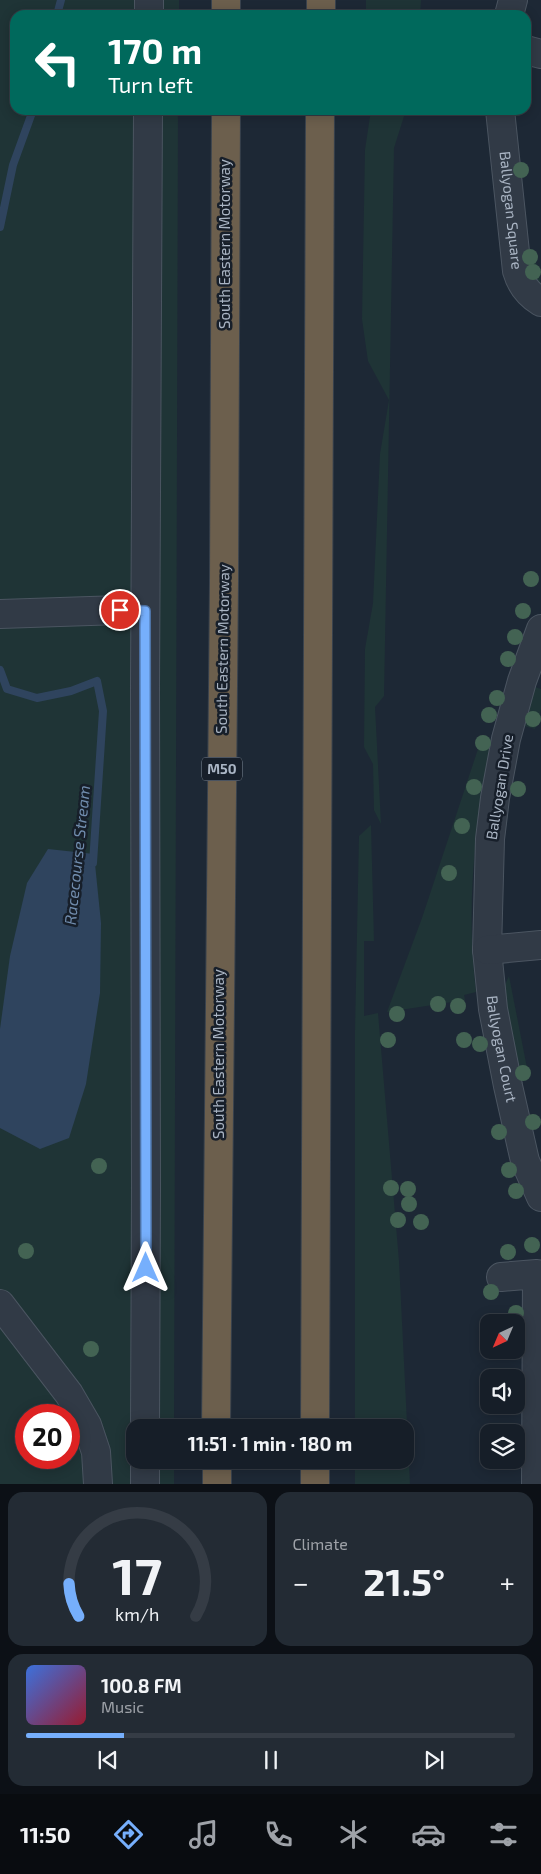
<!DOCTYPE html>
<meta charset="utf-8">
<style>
body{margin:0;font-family:"Exo 2",sans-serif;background:#232b34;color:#f1f3f6;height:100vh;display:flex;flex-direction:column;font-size:19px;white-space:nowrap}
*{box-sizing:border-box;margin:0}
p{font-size:16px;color:#9ea2a8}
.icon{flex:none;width:28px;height:28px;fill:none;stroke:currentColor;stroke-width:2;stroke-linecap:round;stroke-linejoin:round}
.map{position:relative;height:1484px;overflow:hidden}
.details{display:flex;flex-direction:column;gap:8px;padding:8px;background:#0c1016;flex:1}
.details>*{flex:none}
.banner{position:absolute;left:10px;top:10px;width:521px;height:105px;border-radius:15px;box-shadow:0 2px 12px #0003,0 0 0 1px #353c45;background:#00695c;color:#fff;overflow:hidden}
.needle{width:32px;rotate:224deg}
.tools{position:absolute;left:480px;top:1314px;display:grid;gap:10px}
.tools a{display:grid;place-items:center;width:45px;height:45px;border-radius:10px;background:#161e28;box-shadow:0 2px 12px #0003,0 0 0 1px #353c45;font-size:25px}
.speed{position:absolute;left:15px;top:1404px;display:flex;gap:10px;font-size:25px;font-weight:700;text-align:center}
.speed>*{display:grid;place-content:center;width:65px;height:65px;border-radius:50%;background:#161e28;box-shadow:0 2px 12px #0003,0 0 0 1px #353c45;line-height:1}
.speed .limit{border:8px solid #d22;background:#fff;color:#111}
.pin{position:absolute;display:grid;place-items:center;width:42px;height:42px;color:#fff;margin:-21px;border:2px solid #fff;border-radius:50%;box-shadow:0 1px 5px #0007}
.me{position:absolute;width:55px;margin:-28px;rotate:0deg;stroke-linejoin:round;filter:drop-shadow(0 0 4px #0008)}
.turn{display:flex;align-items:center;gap:18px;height:105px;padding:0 15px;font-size:22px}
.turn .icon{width:65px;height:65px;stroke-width:2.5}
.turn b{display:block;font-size:35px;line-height:42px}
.big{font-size:38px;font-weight:700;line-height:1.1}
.details .widget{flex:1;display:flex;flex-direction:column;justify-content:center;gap:8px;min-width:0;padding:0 18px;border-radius:15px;background:#232b34}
.details .dial{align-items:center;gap:0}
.dial svg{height:130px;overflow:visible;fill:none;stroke:#353c45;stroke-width:7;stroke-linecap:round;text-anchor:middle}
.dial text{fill:#f1f3f6;stroke:none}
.song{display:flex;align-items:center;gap:15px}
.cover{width:60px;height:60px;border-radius:8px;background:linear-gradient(135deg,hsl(220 70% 55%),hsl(350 70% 35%))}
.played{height:5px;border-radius:2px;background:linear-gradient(90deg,#76affc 20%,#353c45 20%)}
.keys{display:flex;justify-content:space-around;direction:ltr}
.heat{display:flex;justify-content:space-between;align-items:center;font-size:28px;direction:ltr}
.details .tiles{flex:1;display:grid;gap:8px;grid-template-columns:1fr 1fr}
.widget:last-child{grid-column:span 2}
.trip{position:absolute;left:126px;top:1419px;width:288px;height:50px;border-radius:15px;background:#161e28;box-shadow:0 2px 12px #0003,0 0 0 1px #353c45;font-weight:700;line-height:50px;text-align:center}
.menu{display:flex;height:80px;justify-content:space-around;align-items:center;background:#090c10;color:#9ea2a8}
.menu .icon{width:35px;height:35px}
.menu .current{color:#76affc}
.menu b{font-size:22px;color:#f1f3f6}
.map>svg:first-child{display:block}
</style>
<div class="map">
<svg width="541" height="1484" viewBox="0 0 541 1484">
<rect width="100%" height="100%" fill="#1d2835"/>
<g fill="#1f3436" fill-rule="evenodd">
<path d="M0,0H179V15H15V110H178L174,1427L135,1428V1460H174V1484H0ZM26,1415H69V1458H26Z"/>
<path d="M366,0H421L420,15H366Z"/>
<path d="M371,110H406L394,148L384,696L375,707L381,824L374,810L373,764L364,747L365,649L373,603L380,454L389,400L368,361L362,319L365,150Z"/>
<path d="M534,250C535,264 541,276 541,289L535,284L525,252Z"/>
<path d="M535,687L541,689V709L535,729L524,726Z"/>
<path d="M480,743L491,746C474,827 466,910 476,992L464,995L465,1000L387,1012L422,918Z"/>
<path d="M371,825L374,941H364V1016L378,1013L399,1261L410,1484H355V1460H405V1428L355,1427V1031L359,836Z"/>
<path d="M509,976L529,1078L521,1080L505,995L504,987Z"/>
</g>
<path fill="#2f445e" d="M48,849L94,854L101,923L100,993L86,1084L69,1138L40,1149L0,1128V1029L10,956L27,883Z"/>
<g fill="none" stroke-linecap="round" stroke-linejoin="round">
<g stroke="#2f445e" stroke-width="8">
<path d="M57,15L61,0"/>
<path d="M0,227L13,165L33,110"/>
<path d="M0,670L7,689L37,698L71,691L97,681L103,711L93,863"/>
</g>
<defs>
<g id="minor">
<path d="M149,15V0"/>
<path d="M509,15L513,0"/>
<path d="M526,50L541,54"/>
<path id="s1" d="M500,110L517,271C521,285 528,294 541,302"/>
<path d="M0,614L120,610L145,611"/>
<path id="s2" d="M541,629L522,681L506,739L495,798L490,839L487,950L493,1009L508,1086L525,1161L541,1197"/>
<path d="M487,950L541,945"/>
<path d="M501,1277L537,1274L536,1484"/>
<path d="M0,1304L69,1394L87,1425L96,1452L98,1484"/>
<path d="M145,1428L146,1188L145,687L148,110"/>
<path d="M145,1484V1460"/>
</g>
<g id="highway">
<path d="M226,15V0"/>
<path d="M321,15V0"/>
<path d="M216,1428L224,581L226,110"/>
<path d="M315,1428L320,110"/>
<path d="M217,1460V1484"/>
<path d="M315,1460V1484"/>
</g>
</defs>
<use href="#minor" stroke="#4b5561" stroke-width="30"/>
<use href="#highway" stroke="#39424d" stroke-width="30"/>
<use href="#minor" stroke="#313a46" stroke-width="28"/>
<use href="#highway" stroke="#6c5f4d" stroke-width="28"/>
</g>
<g fill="#436353">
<circle cx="521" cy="170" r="8"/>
<circle cx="530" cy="257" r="8"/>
<circle cx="533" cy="272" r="8"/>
<circle cx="531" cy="579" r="8"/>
<circle cx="523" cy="611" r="8"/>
<circle cx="515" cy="637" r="8"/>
<circle cx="508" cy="659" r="8"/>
<circle cx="497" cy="698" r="8"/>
<circle cx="489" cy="715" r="8"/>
<circle cx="533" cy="719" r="8"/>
<circle cx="483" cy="743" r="8"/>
<circle cx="474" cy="787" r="8"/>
<circle cx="518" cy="789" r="8"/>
<circle cx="462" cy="826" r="8"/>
<circle cx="449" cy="873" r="8"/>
<circle cx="438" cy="1004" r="8"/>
<circle cx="458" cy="1006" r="8"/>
<circle cx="397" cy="1014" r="8"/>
<circle cx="388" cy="1040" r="8"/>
<circle cx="464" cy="1040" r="8"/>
<circle cx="480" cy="1044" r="8"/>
<circle cx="523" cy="1073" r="8"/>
<circle cx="533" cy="1122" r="8"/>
<circle cx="499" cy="1132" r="8"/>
<circle cx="99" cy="1166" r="8"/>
<circle cx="509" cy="1170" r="8"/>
<circle cx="391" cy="1188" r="8"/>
<circle cx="408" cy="1189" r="8"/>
<circle cx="516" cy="1191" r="8"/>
<circle cx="409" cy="1204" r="8"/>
<circle cx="398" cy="1220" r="8"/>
<circle cx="421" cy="1222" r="8"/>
<circle cx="532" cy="1245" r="8"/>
<circle cx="26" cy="1251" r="8"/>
<circle cx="508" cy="1252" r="8"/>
<circle cx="491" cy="1292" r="8"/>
<circle cx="516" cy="1313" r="8"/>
<circle cx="91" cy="1349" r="8"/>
</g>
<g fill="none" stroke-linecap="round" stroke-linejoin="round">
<defs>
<path id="route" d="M120,610L145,611L146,1268"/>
</defs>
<use href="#route" stroke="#4d72a4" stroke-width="12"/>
<use href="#route" stroke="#76affc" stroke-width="9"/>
</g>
<g text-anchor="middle" stroke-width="5" stroke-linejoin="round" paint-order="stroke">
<rect fill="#171f2a" stroke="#7e8896" stroke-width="1" x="202" y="757.5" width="40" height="23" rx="4"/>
<g font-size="14" font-weight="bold" fill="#aab5c4">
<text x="222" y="774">M50</text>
</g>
<g font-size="15" fill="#aab5c4" stroke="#171f2a">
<text dy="5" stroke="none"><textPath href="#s1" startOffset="101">Ballyogan Square</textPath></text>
<text transform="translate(225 244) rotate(-90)" y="5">South Eastern Motorway</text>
<text transform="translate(223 649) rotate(-89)" y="5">South Eastern Motorway</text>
<text transform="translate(500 787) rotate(-81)" y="5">Ballyogan Drive</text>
<text dy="5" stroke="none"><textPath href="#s2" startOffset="428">Ballyogan Court</textPath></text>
<text transform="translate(219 1054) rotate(-90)" y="5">South Eastern Motorway</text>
</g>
<g font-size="16" font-style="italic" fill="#718dae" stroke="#171f2a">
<text transform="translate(77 855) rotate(-84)" y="6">Racecourse Stream</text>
</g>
</g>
</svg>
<div class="tools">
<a><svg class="needle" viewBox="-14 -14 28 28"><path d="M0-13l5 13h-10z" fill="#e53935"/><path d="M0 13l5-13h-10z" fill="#9ea2a8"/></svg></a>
<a><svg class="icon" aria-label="sound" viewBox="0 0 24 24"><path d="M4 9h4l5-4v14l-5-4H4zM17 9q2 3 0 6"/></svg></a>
<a><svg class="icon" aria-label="layers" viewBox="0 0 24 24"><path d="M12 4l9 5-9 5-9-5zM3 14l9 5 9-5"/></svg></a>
</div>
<div class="speed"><div class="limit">20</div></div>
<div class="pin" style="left:120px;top:610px;background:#d93025"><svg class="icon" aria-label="arrive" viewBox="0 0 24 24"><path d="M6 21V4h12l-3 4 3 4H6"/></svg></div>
<svg class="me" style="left:146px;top:1268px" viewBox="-20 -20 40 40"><path d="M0-17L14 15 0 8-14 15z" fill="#76affc" stroke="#fff" stroke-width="4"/></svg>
<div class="trip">11:51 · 1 min · 180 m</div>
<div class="banner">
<div class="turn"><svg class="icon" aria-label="left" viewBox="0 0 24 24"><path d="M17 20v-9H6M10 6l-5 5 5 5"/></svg><div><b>170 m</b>Turn left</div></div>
</div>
</div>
<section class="details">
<div class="tiles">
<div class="widget dial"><svg viewBox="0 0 100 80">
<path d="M14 69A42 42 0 1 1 86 69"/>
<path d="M14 69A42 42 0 0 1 8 49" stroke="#76affc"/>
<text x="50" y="56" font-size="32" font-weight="700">17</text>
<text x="50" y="72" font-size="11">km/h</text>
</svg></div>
<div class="widget"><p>Climate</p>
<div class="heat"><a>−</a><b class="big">21.5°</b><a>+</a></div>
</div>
<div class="widget">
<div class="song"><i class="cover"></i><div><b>100.8 FM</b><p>Music</p></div></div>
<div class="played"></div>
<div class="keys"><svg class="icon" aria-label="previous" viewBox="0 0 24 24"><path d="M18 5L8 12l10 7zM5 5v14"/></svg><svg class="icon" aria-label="pause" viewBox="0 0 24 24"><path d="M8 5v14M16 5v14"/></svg><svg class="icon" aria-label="next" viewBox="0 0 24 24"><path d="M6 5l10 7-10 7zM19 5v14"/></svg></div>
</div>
</div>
</section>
<nav class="menu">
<b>11:50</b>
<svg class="icon current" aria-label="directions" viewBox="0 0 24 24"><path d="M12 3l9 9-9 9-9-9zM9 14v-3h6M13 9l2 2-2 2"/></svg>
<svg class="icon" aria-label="music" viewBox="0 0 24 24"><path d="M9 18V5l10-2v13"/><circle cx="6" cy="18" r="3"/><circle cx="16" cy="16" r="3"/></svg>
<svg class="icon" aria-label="phone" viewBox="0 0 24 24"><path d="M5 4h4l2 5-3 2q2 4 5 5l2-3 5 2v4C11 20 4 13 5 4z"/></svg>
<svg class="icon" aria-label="climate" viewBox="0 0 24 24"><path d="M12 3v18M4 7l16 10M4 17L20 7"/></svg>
<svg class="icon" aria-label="car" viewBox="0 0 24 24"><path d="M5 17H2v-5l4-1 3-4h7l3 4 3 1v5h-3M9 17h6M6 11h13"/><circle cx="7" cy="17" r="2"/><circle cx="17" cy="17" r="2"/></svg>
<svg class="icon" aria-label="filters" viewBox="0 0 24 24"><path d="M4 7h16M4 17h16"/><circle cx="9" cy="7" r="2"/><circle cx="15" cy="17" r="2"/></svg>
</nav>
